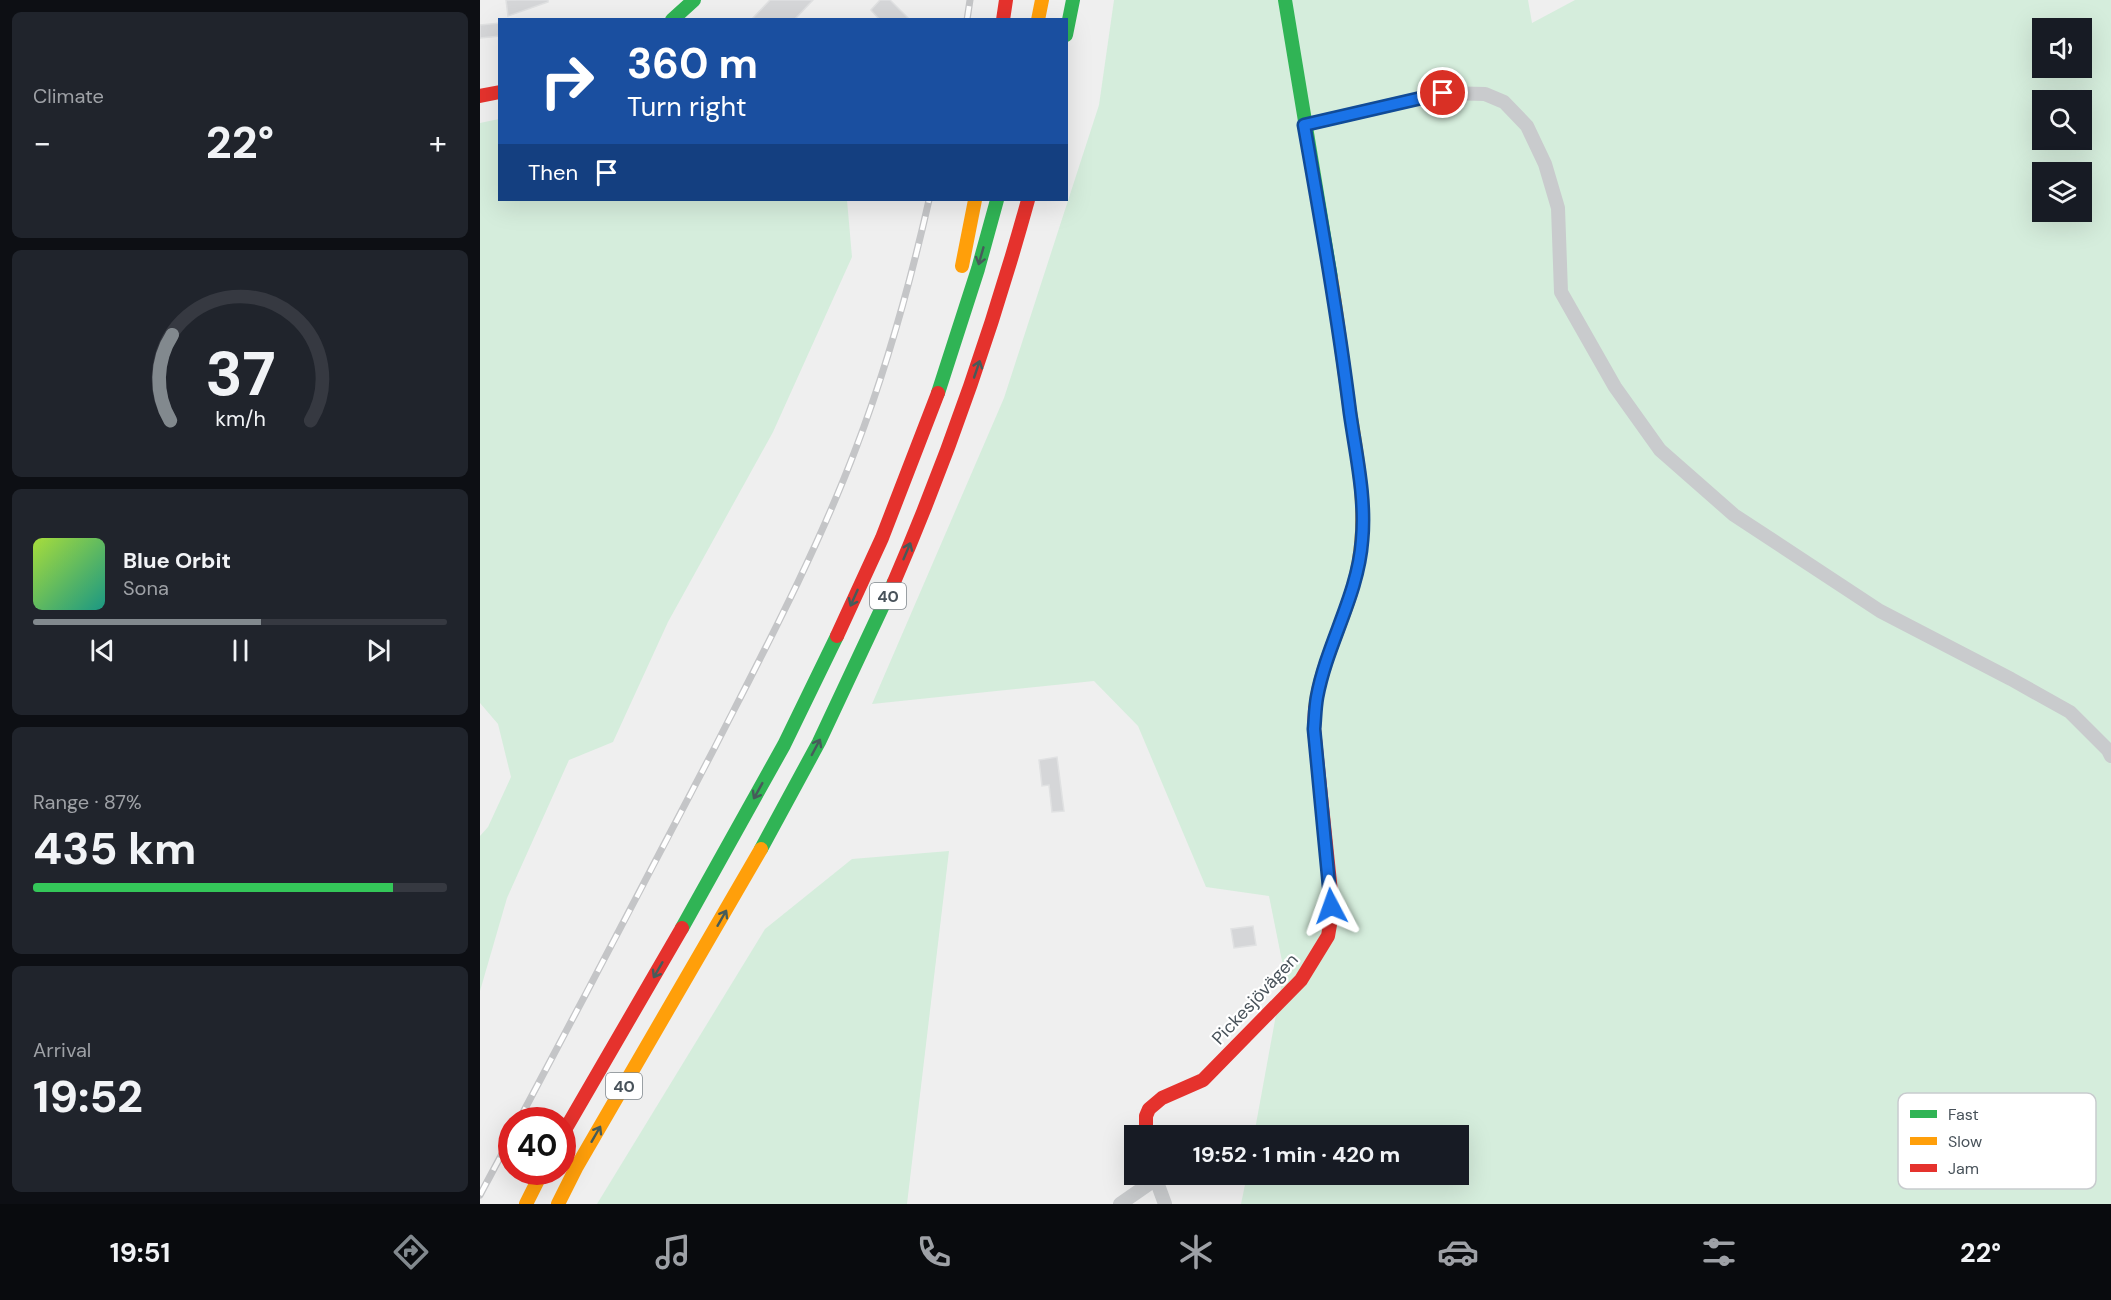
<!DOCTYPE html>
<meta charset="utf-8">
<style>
body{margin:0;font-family:"DM Sans",sans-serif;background:#20242c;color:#f1f3f6;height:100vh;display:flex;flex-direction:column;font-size:22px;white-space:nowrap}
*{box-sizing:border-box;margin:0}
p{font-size:20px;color:#9ea1a6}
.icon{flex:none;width:33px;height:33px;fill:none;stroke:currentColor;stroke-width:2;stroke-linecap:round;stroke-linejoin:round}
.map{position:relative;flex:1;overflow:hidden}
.drawer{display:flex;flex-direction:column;gap:12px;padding:12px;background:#0d0f14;width:480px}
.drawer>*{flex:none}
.hud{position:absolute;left:18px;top:18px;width:570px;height:183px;border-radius:0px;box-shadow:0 6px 24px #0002;background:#1a4fa0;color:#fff;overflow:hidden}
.controls{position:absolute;left:1552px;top:18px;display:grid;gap:12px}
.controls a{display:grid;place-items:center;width:60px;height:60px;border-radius:0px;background:#171b24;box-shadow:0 6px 24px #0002;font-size:30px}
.speed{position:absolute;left:18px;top:1107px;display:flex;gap:12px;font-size:30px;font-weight:700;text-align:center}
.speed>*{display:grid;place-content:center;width:78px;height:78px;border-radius:50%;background:#171b24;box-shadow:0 6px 24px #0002;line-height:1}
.speed .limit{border:9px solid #d22;background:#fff;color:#111}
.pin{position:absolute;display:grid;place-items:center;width:51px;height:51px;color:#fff;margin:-26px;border:3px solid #fff;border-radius:50%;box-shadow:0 2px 6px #0007}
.me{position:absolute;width:66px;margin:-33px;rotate:356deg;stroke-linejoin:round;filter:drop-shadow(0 0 4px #0008)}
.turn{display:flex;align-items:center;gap:21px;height:126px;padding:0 30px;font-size:27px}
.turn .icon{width:78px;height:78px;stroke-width:2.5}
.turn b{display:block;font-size:42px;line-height:51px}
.then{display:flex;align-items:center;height:57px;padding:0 30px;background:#0003;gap:12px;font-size:22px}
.big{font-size:45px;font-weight:700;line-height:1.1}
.drawer .card{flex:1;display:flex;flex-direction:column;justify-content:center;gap:9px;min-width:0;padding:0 21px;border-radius:9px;background:#20242c}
.drawer .dial{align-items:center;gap:0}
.dial svg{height:156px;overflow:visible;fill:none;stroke:#363941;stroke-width:7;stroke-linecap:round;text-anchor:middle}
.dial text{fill:#f1f3f6;stroke:none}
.song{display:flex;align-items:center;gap:18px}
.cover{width:72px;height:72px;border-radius:9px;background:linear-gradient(135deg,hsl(80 70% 55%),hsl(170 70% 35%))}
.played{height:6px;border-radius:3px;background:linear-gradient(90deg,#82898e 55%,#363941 55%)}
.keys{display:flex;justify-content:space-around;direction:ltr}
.heat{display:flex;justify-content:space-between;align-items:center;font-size:33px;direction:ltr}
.charge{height:9px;border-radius:4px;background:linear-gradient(90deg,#34c759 87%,#363941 0)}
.trip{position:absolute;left:644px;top:1125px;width:345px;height:60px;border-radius:0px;background:#171b24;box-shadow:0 6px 24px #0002;font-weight:700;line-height:60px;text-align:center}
.tabs{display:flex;height:96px;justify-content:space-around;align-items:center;background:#090b0e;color:#9ea1a6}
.tabs .icon{width:42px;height:42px}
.tabs .selected{color:#82898e}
.tabs b{font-size:27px;color:#f1f3f6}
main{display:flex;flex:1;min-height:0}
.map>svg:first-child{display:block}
</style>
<main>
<section class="drawer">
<div class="card"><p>Climate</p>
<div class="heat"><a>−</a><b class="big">22°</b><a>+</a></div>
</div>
<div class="card dial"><svg viewBox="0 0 100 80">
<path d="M14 69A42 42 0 1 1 86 69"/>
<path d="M14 69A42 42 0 0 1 15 25" stroke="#82898e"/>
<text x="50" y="56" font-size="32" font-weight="700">37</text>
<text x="50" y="72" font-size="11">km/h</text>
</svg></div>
<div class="card">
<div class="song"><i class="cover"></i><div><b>Blue Orbit</b><p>Sona</p></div></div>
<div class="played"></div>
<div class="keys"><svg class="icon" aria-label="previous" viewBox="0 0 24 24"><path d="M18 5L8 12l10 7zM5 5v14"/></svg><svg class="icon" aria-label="pause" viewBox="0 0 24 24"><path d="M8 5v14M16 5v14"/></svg><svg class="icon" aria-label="next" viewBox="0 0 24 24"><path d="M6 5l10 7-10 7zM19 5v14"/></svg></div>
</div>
<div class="card"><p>Range · 87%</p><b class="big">435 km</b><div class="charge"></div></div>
<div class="card"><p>Arrival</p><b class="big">19:52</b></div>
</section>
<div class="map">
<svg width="1631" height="1204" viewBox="0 0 1631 1204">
<rect width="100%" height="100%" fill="#efefef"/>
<g fill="#d5eddc" fill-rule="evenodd">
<path d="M634,0H1048L1052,23L1095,0H1631V1204H761L767,1175L978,1174V1136L774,1135L804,971L789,896L726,887L658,726L614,681L392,704L524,398L619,105ZM1563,28H1602V68H1563ZM1563,100H1602V140H1563ZM1563,172H1602V212H1563Z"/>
<path d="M19,119L20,200H367L372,257L293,432L188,622L133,742L89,760L27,898L0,991V836L8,827L31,777L18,724L0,703V123Z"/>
<path d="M469,851L427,1204H117L285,929L372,859Z"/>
</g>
<g fill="#d5d6d8" stroke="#e0e1e2" stroke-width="1.5">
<path d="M26,0H68V2L28,16Z"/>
<path d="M290,0H333L314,20H271Z"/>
<path d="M400,0H410L430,20H400L391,10Z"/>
<path d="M20,23V36L0,38V25Z"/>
<path d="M577,757L584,811L572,812L569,785L562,786L559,760Z"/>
<path d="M773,926L776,945L754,948L751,929Z"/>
</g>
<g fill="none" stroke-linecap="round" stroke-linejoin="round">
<g stroke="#c9cbcd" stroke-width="14">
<path d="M824,125L963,93L1005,94L1024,102L1047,126L1065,164L1078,208L1081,292L1135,387L1180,450L1254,515L1400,611L1531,679L1590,712L1628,750L1631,756"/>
<path d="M674,1174L685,1204"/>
<path d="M640,1204L676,1179"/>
</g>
<g stroke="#30b455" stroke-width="14">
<path d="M805,0L851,278"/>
<path d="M192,20L214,0"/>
<path d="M586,35L593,0"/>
<path d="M458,393L498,269L517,200"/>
<path d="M281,849L339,742L414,582"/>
<path d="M202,928L304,745L357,636"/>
</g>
<g stroke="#ff9f0a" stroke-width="14">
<path d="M558,20L562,0"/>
<path d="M482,266L495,200"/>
<path d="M835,709C841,657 871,611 879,560C888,508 877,456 869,405C863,363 858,321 851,278"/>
<path d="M46,1204L62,1172"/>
<path d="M78,1204L96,1168L281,849"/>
</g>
<g stroke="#e5322d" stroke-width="14">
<path d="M523,20L526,0"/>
<path d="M0,96L20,92"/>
<path d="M414,582C468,457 512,330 548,200"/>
<path d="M357,636L402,538L458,393"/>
<path d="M82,1135L202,928"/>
<path d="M666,1136V1116L669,1109L682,1098L723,1080L821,980L848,936L851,919V892L834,729L835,709"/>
</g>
<defs>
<g id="rail">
<path d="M487,20L490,0"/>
<path d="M39,1120C105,996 170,872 235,747C285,649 337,551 376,448C407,367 430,284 449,200"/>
<path d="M0,1195L32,1135"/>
</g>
</defs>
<use href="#rail" stroke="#c4c5c7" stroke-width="7"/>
<use href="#rail" stroke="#fff" stroke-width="4.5" stroke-dasharray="14" stroke-linecap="butt"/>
</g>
<defs><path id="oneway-shaft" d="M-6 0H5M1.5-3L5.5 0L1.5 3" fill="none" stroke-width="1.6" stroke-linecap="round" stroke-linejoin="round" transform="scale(1.5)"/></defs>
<g stroke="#465c5a">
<use href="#oneway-shaft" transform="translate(501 256) rotate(106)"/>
<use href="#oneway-shaft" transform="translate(497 369) rotate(-71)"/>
<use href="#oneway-shaft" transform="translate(427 551) rotate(-67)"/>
<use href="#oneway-shaft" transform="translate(374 598) rotate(114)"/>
<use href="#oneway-shaft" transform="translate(336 747) rotate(-62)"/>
<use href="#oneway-shaft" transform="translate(278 791) rotate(119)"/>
<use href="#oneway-shaft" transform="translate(242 918) rotate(-60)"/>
<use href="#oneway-shaft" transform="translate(178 970) rotate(120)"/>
<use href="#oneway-shaft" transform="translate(116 1134) rotate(-60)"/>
</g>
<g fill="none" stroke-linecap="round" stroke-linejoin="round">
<defs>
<path id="route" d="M851,906L834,729C835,719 835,708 837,697C847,643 878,596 882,540C886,498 876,455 870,413C858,317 841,221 824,125L963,93"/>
</defs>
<use href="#route" stroke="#114b97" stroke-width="15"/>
<use href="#route" stroke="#1a73e8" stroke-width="10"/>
</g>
<g text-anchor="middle" stroke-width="4.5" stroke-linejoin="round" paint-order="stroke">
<g fill="#fff" stroke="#7f868c" stroke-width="1.5">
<rect x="390" y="583" width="36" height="26" rx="4.5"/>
<rect x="126" y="1073" width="36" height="26" rx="4.5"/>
</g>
<g font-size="16" font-weight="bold" fill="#48525a">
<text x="408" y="602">40</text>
<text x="144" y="1092">40</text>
</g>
<g font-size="18" fill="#48525a" stroke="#fff">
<text transform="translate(775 999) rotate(-47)" y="6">Pickesjövägen</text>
</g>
</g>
<rect x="1418" y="1093" width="198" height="96" rx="9" fill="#fff" stroke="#c8cbce" stroke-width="1.5"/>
<rect x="1430" y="1110" width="27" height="8" fill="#30b455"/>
<rect x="1430" y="1137" width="27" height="8" fill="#ff9f0a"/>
<rect x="1430" y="1164" width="27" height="8" fill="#e5322d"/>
<g font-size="16" fill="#48525a">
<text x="1468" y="1120">Fast</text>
<text x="1468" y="1147">Slow</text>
<text x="1468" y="1174">Jam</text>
</g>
</svg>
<div class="controls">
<a><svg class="icon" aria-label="sound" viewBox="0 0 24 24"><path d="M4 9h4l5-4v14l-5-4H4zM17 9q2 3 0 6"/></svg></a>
<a><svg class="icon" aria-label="search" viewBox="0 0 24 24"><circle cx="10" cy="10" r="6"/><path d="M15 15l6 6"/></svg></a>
<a><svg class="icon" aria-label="layers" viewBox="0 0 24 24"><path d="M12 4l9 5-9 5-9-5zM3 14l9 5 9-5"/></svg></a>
</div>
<div class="speed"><div class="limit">40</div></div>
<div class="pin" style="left:963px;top:93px;background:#d93025"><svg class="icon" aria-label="arrive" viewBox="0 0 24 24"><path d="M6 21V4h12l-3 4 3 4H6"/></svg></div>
<svg class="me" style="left:851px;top:906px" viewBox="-20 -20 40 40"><path d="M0-17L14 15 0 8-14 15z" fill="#1a73e8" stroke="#fff" stroke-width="4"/></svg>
<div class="trip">19:52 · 1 min · 420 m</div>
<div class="hud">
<div class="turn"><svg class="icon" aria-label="right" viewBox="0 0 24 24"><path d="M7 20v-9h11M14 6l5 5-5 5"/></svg><div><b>360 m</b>Turn right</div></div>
<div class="then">Then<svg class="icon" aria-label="arrive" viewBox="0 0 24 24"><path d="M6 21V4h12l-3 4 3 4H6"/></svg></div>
</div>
</div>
</main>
<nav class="tabs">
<b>19:51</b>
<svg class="icon selected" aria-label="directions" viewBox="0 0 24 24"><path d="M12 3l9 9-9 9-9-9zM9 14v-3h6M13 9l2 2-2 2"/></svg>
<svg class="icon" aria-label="music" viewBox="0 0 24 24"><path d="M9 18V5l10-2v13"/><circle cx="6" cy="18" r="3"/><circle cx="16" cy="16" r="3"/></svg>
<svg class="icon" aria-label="phone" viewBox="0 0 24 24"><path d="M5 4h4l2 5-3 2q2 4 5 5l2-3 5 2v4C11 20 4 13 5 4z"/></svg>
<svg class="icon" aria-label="climate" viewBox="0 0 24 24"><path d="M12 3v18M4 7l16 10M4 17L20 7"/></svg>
<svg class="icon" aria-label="car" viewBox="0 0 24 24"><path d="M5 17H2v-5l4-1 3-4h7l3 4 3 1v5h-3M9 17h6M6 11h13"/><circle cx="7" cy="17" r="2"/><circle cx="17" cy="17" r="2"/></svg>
<svg class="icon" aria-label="filters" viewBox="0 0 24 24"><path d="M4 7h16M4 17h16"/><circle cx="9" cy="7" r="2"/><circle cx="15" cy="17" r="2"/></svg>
<b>22°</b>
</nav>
